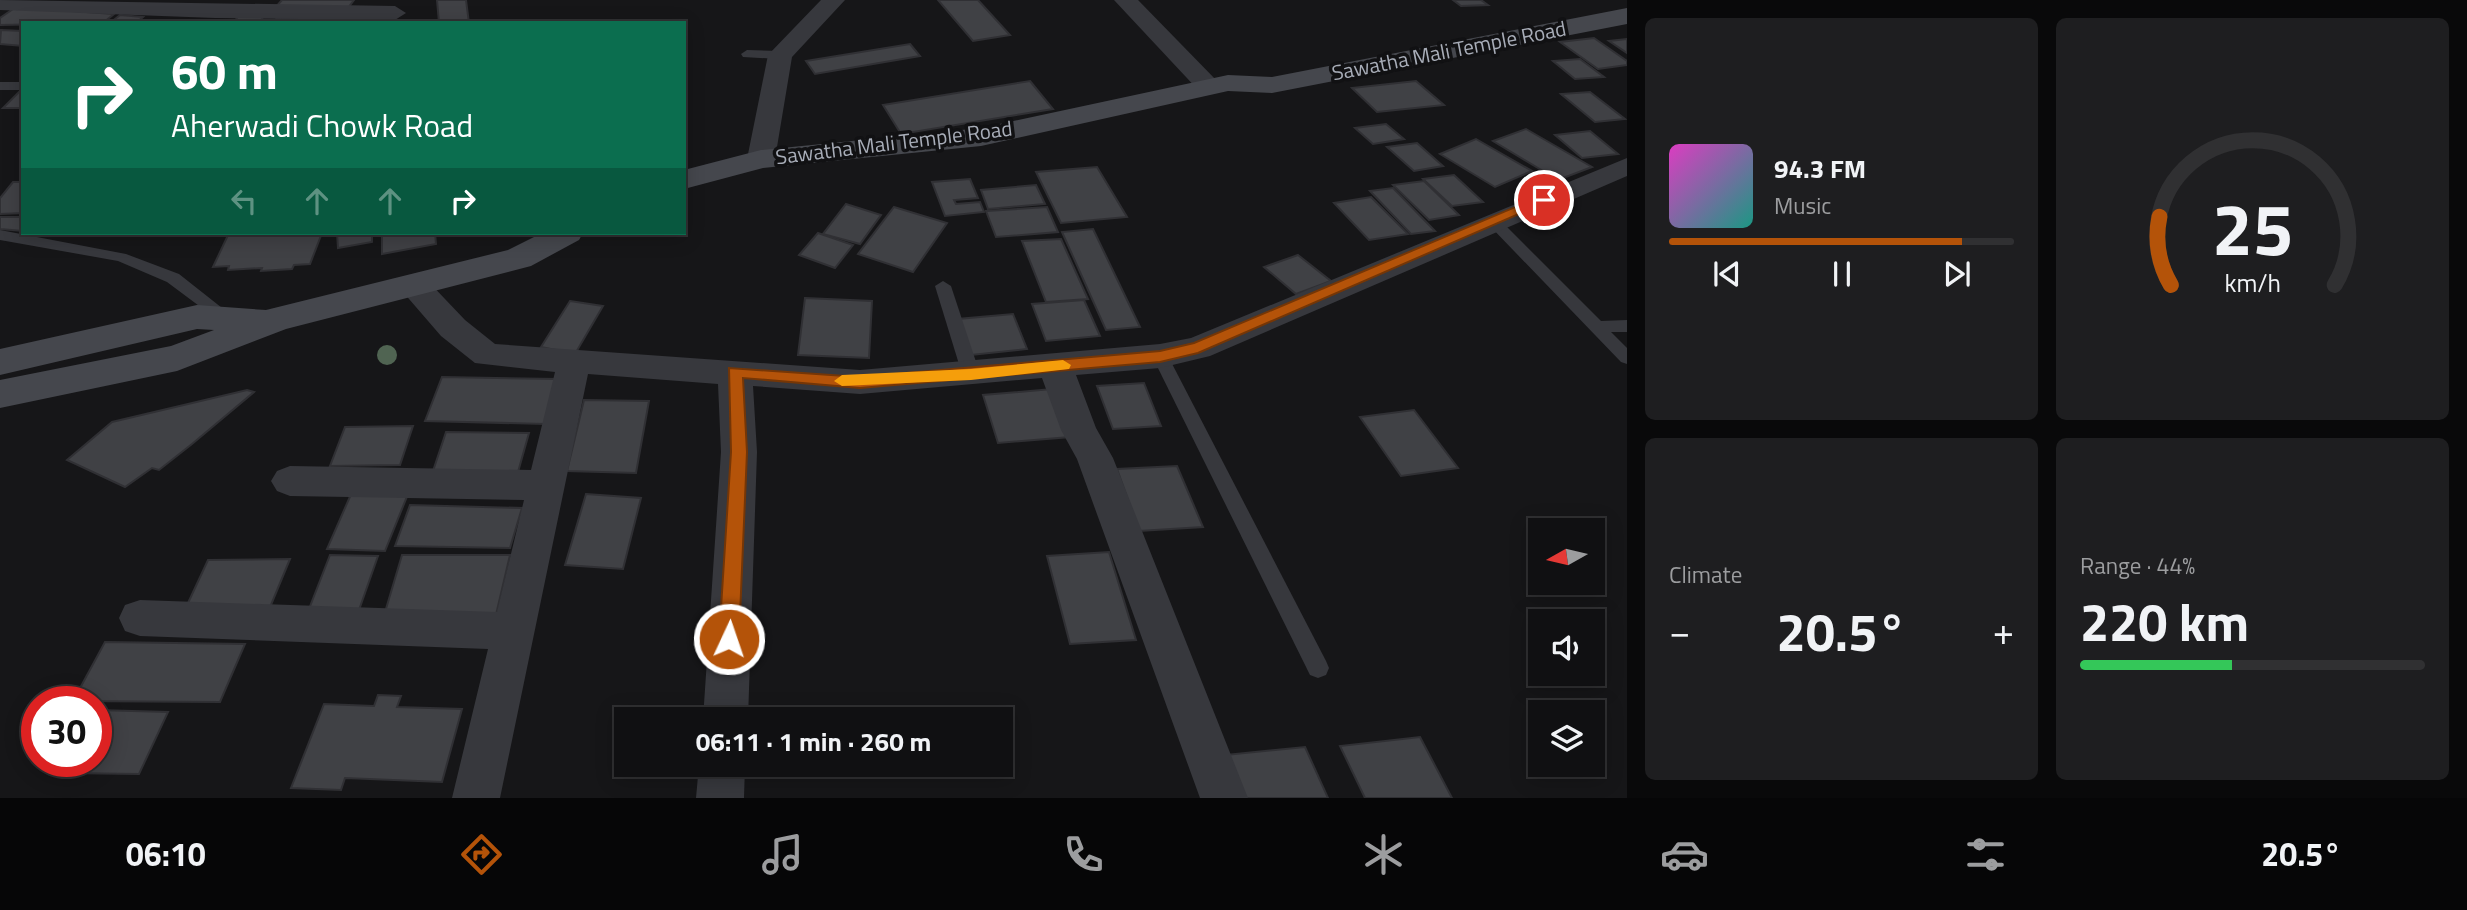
<!DOCTYPE html>
<meta charset="utf-8">
<style>
body{margin:0;font-family:"Titillium Web",sans-serif;background:#1e1e20;color:#f1f3f6;height:100vh;display:flex;flex-direction:column;font-size:26px;white-space:nowrap}
*{box-sizing:border-box;margin:0}
p{font-size:23px;color:#9c9d9f}
.icon{flex:none;width:38px;height:38px;fill:none;stroke:currentColor;stroke-width:2;stroke-linecap:round;stroke-linejoin:round}
.map{position:relative;flex:1;overflow:hidden}
.sheet{display:flex;flex-direction:column;gap:18px;padding:18px;background:#09090a;width:840px}
.sheet>*{flex:none}
.hud{position:absolute;left:21px;top:21px;width:665px;height:214px;border-radius:0px;box-shadow:0 4px 18px #0003,0 0 0 2px #303032;background:#0b6e4f;color:#fff;overflow:hidden}
.needle{width:46px;rotate:262deg}
.fabs{position:absolute;left:1528px;top:518px;display:grid;gap:14px}
.fabs a{display:grid;place-items:center;width:77px;height:77px;border-radius:0px;background:#101012;box-shadow:0 4px 18px #0003,0 0 0 2px #303032;font-size:35px}
.speed{position:absolute;left:21px;top:686px;display:flex;gap:14px;font-size:35px;font-weight:700;text-align:center}
.speed>*{display:grid;place-content:center;width:91px;height:91px;border-radius:50%;background:#101012;box-shadow:0 4px 18px #0003,0 0 0 2px #303032;line-height:1}
.speed .limit{border:10px solid #d22;background:#fff;color:#111}
.pin{position:absolute;display:grid;place-items:center;width:60px;height:60px;color:#fff;margin:-30px;border:4px solid #fff;border-radius:50%;box-shadow:0 2px 7px #0007}
.me{position:absolute;width:77px;margin:-38px;rotate:3deg;stroke-linejoin:round;filter:drop-shadow(0 0 5px #0008)}
.turn{display:flex;align-items:center;gap:24px;height:147px;padding:0 35px;font-size:32px}
.turn .icon{width:91px;height:91px;stroke-width:2.5}
.turn b{display:block;font-size:49px;line-height:60px}
.lanes{display:flex;align-items:center;height:66px;padding:0 35px;background:#0003;justify-content:center;gap:35px;direction:ltr}
.lanes .off{opacity:.35}
.big{font-size:52px;font-weight:700;line-height:1.1}
.sheet .widget{flex:1;display:flex;flex-direction:column;justify-content:center;gap:10px;min-width:0;padding:0 24px;border-radius:10px;background:#1e1e20}
.sheet .dial{align-items:center;gap:0}
.dial svg{height:182px;overflow:visible;fill:none;stroke:#303032;stroke-width:7;stroke-linecap:round;text-anchor:middle}
.dial text{fill:#f1f3f6;stroke:none}
.song{display:flex;align-items:center;gap:21px}
.cover{width:84px;height:84px;border-radius:10px;background:linear-gradient(135deg,hsl(310 70% 55%),hsl(170 70% 35%))}
.played{height:7px;border-radius:4px;background:linear-gradient(90deg,#b45309 85%,#303032 85%)}
.keys{display:flex;justify-content:space-around;direction:ltr}
.heat{display:flex;justify-content:space-between;align-items:center;font-size:38px;direction:ltr}
.charge{height:10px;border-radius:5px;background:linear-gradient(90deg,#34c759 44%,#303032 0)}
.sheet .tiles{flex:1;display:grid;gap:18px;grid-template-columns:repeat(2,1fr)}
.trip{position:absolute;left:614px;top:707px;width:399px;height:70px;border-radius:0px;background:#101012;box-shadow:0 4px 18px #0003,0 0 0 2px #303032;font-weight:700;line-height:70px;text-align:center}
.dock{display:flex;height:112px;justify-content:space-around;align-items:center;background:#060607;color:#9c9d9f}
.dock .icon{width:49px;height:49px}
.dock .active{color:#b45309}
.dock b{font-size:32px;color:#f1f3f6}
main{display:flex;flex:1;min-height:0}
.map>svg:first-child{display:block}
</style>
<main>
<div class="map">
<svg width="1627" height="798" viewBox="0 0 1627 798">
<rect width="100%" height="100%" fill="#161618"/>
<g fill="#404145" stroke="#303034" stroke-width="2">
<path d="M282,0H354L345,12L274,9Z"/>
<path d="M437,0H466L469,23H439Z"/>
<path d="M938,0H978L1010,35L973,41Z"/>
<path d="M1453,0H1481L1488,5L1461,6Z"/>
<path d="M16,7L114,14L103,23L0,25V18Z"/>
<path d="M120,15L143,17L136,23H110Z"/>
<path d="M264,15L260,23H234L238,16Z"/>
<path d="M277,18L308,19L304,23H273Z"/>
<path d="M1,30L23,31V46L0,44Z"/>
<path d="M1594,38L1627,61V65L1598,69L1560,42Z"/>
<path d="M1627,39V53L1609,41Z"/>
<path d="M910,44L920,56L815,74L806,61Z"/>
<path d="M1580,59L1604,77L1575,79L1553,61Z"/>
<path d="M1030,81L1053,109L901,134L883,105Z"/>
<path d="M1416,81L1444,105L1377,112L1352,88Z"/>
<path d="M19,92H23V108H3Z"/>
<path d="M1590,92L1625,119L1595,122L1561,94Z"/>
<path d="M1386,124L1404,139L1373,144L1355,128Z"/>
<path d="M1526,129L1592,167L1558,180L1493,141Z"/>
<path d="M1590,131L1618,154L1582,158L1555,135Z"/>
<path d="M1476,139L1532,171L1495,187L1440,154Z"/>
<path d="M1417,143L1443,166L1414,171L1387,147Z"/>
<path d="M1097,167L1127,217L1061,223L1036,172Z"/>
<path d="M1454,175L1483,202L1452,206L1423,179Z"/>
<path d="M970,179L978,198L954,200L956,204L980,202L984,212L945,216L932,182Z"/>
<path d="M1424,181L1459,215L1429,220L1393,185Z"/>
<path d="M13,182H23V213L0,214V198Z"/>
<path d="M1036,185L1045,204L988,209L981,190Z"/>
<path d="M1393,188L1435,231L1411,234L1370,191Z"/>
<path d="M1371,197L1408,234L1369,240L1334,203Z"/>
<path d="M846,204L881,215L860,244L823,234Z"/>
<path d="M894,207L947,223L913,272L858,254Z"/>
<path d="M1047,207L1058,232L996,237L986,211Z"/>
<path d="M0,217H23V231L0,229Z"/>
<path d="M1093,229L1140,327L1106,330L1062,232Z"/>
<path d="M229,233H322L310,264L294,265L292,269L261,271L262,268L228,270L229,266L213,267Z"/>
<path d="M337,233H372V242L338,248Z"/>
<path d="M382,233H435L436,244L382,254Z"/>
<path d="M818,233L853,245L835,268L799,255Z"/>
<path d="M1061,239L1088,299L1046,302L1022,241Z"/>
<path d="M1298,255L1331,281L1296,294L1264,267Z"/>
<path d="M805,298L872,301L869,358L798,355Z"/>
<path d="M1084,300L1100,336L1046,341L1032,304Z"/>
<path d="M570,301L603,306L575,354L541,347Z"/>
<path d="M1013,314L1027,349L971,355L958,319Z"/>
<path d="M442,377L557,379L545,424L425,421Z"/>
<path d="M1144,383L1161,426L1113,429L1097,386Z"/>
<path d="M1052,389L1070,437L998,443L983,395Z"/>
<path d="M247,390L254,392L192,444L159,470L152,468L125,487L67,460L112,422Z"/>
<path d="M584,400L649,401L636,473L567,471Z"/>
<path d="M1414,410L1458,468L1401,476L1360,417Z"/>
<path d="M413,426L400,465L330,466L345,427Z"/>
<path d="M446,432L529,433L518,472L433,471Z"/>
<path d="M1177,466L1203,527L1139,531L1117,469Z"/>
<path d="M352,492L408,494L385,551L327,549Z"/>
<path d="M586,494L641,498L623,569L565,565Z"/>
<path d="M410,505L522,508L510,548L395,546Z"/>
<path d="M1109,552L1136,640L1070,644L1047,556Z"/>
<path d="M330,555L378,556L359,610L309,609Z"/>
<path d="M402,555H510L495,619H383Z"/>
<path d="M290,559L266,617L181,618L208,560Z"/>
<path d="M105,642L245,644L220,702L73,701Z"/>
<path d="M378,695L401,696L397,707L462,709L442,782L345,778L341,790L291,788L324,704L374,706Z"/>
<path d="M97,710L168,712L139,774L64,773L70,761H96Z"/>
<path d="M1420,737L1452,798H1365L1340,746Z"/>
<path d="M1305,747L1328,798H1231L1215,756Z"/>
</g>
<g fill="none" stroke-linecap="round" stroke-linejoin="round">
<g fill="#37383d" fill-rule="evenodd">
<path d="M747,50L780,51L786,55L780,59L743,57L741,54Z"/>
<rect x="0" y="82" width="23" height="8"/>
<path d="M1493,216L1498,218L1601,321L1627,320V332H1611L1627,348V364L1621,362L1488,224L1486,221Z"/>
<path d="M0,230L126,254L179,274L236,319L228,325L222,323L167,282L118,261L0,240Z"/>
<path d="M943,281L951,286L980,374L977,378L971,380L962,374L935,286Z"/>
<path d="M1160,350L1168,356L1326,661L1329,668L1326,675L1318,678L1310,675L1152,356Z"/>
</g>
<g fill="#37383d" fill-rule="evenodd">
<path d="M0,0L395,6L406,13L395,20L215,18L0,10Z"/>
<path d="M821,0H845L792,57L775,159L771,165H751L747,159L768,55Z"/>
<path d="M1114,0H1138L1218,82L1222,87L1218,92H1200Z"/>
<path d="M1627,158V176L1210,356L1160,368L1076,375L1096,428L1113,458L1248,798H1200L1077,459L1061,430L1042,378L860,394L753,386L757,452L748,719H703L721,452L718,384L588,374L500,798H452L488,649L140,636L125,631L119,618L125,605L140,600L497,612L524,500L290,496L277,491L271,481L277,471L290,466L531,470L555,372L475,363L441,336L403,292L398,285L403,278L414,275L425,278L465,320L495,344L860,370L1160,344L1191,338Z"/>
<path d="M699,765H745L744,798H696Z"/>
</g>
<g fill="#45474d" fill-rule="evenodd">
<path d="M1627,8V24L1272,93L1228,91L981,146L763,168L684,189V170L761,150L981,128L1228,75L1272,77Z"/>
<path d="M542,233H583L579,240L531,266L286,329L177,371L0,408V380L171,346L214,330L197,329L0,375V349L197,305L266,310L508,250Z"/>
</g>
</g>
<circle fill="#506452" cx="387" cy="355" r="10"/>
<path fill="#b45309" stroke="#753606" stroke-width="2" d="M1539,197L1551,200L1198,353L1160,362L860,388L743,378L747,452L739,639L736,645L729,648L722,645L719,639L731,452L729,368L860,377L1160,351L1194,343Z"/>
<path fill="#f59e0b" d="M1063,360L1071,365L1069,369L971,380L842,386L834,381L842,375L971,369Z"/>
<g text-anchor="middle" stroke-width="7" stroke-linejoin="round" paint-order="stroke">
<g font-size="21" fill="#a8adb8" stroke="#111113">
<text transform="translate(1449 51) rotate(-11)" y="7">Sawatha Mali Temple Road</text>
<text transform="translate(894 143) rotate(-7)" y="7">Sawatha Mali Temple Road</text>
</g>
</g>
</svg>
<div class="fabs">
<a><svg class="needle" viewBox="-14 -14 28 28"><path d="M0-13l5 13h-10z" fill="#e53935"/><path d="M0 13l5-13h-10z" fill="#9c9d9f"/></svg></a>
<a><svg class="icon" aria-label="sound" viewBox="0 0 24 24"><path d="M4 9h4l5-4v14l-5-4H4zM17 9q2 3 0 6"/></svg></a>
<a><svg class="icon" aria-label="layers" viewBox="0 0 24 24"><path d="M12 4l9 5-9 5-9-5zM3 14l9 5 9-5"/></svg></a>
</div>
<div class="speed"><div class="limit">30</div></div>
<div class="pin" style="left:1544px;top:200px;background:#d93025"><svg class="icon" aria-label="arrive" viewBox="0 0 24 24"><path d="M6 21V4h12l-3 4 3 4H6"/></svg></div>
<svg class="me" style="left:729px;top:639px" viewBox="-20 -20 40 40"><circle r="17" fill="#b45309" stroke="#fff" stroke-width="3"/><path d="M0-11L8 9 0 5-8 9z" fill="#fff"/></svg>
<div class="trip">06:11 · 1 min · 260 m</div>
<div class="hud">
<div class="turn"><svg class="icon" aria-label="right" viewBox="0 0 24 24"><path d="M7 20v-9h11M14 6l5 5-5 5"/></svg><div><b>60 m</b>Aherwadi Chowk Road</div></div>
<div class="lanes"><svg class="icon off" aria-label="left" viewBox="0 0 24 24"><path d="M17 20v-9H6M10 6l-5 5 5 5"/></svg><svg class="icon off" aria-label="ahead" viewBox="0 0 24 24"><path d="M12 20V5M6 11l6-6 6 6"/></svg><svg class="icon off" aria-label="ahead" viewBox="0 0 24 24"><path d="M12 20V5M6 11l6-6 6 6"/></svg><svg class="icon" aria-label="right" viewBox="0 0 24 24"><path d="M7 20v-9h11M14 6l5 5-5 5"/></svg></div>
</div>
</div>
<section class="sheet">
<div class="tiles">
<div class="widget">
<div class="song"><i class="cover"></i><div><b>94.3 FM</b><p>Music</p></div></div>
<div class="played"></div>
<div class="keys"><svg class="icon" aria-label="previous" viewBox="0 0 24 24"><path d="M18 5L8 12l10 7zM5 5v14"/></svg><svg class="icon" aria-label="pause" viewBox="0 0 24 24"><path d="M8 5v14M16 5v14"/></svg><svg class="icon" aria-label="next" viewBox="0 0 24 24"><path d="M6 5l10 7-10 7zM19 5v14"/></svg></div>
</div>
<div class="widget dial"><svg viewBox="0 0 100 80">
<path d="M14 69A42 42 0 1 1 86 69"/>
<path d="M14 69A42 42 0 0 1 9 39" stroke="#b45309"/>
<text x="50" y="56" font-size="32" font-weight="700">25</text>
<text x="50" y="72" font-size="11">km/h</text>
</svg></div>
<div class="widget"><p>Climate</p>
<div class="heat"><a>−</a><b class="big">20.5°</b><a>+</a></div>
</div>
<div class="widget"><p>Range · 44%</p><b class="big">220 km</b><div class="charge"></div></div>
</div>
</section>
</main>
<nav class="dock">
<b>06:10</b>
<svg class="icon active" aria-label="directions" viewBox="0 0 24 24"><path d="M12 3l9 9-9 9-9-9zM9 14v-3h6M13 9l2 2-2 2"/></svg>
<svg class="icon" aria-label="music" viewBox="0 0 24 24"><path d="M9 18V5l10-2v13"/><circle cx="6" cy="18" r="3"/><circle cx="16" cy="16" r="3"/></svg>
<svg class="icon" aria-label="phone" viewBox="0 0 24 24"><path d="M5 4h4l2 5-3 2q2 4 5 5l2-3 5 2v4C11 20 4 13 5 4z"/></svg>
<svg class="icon" aria-label="climate" viewBox="0 0 24 24"><path d="M12 3v18M4 7l16 10M4 17L20 7"/></svg>
<svg class="icon" aria-label="car" viewBox="0 0 24 24"><path d="M5 17H2v-5l4-1 3-4h7l3 4 3 1v5h-3M9 17h6M6 11h13"/><circle cx="7" cy="17" r="2"/><circle cx="17" cy="17" r="2"/></svg>
<svg class="icon" aria-label="filters" viewBox="0 0 24 24"><path d="M4 7h16M4 17h16"/><circle cx="9" cy="7" r="2"/><circle cx="15" cy="17" r="2"/></svg>
<b>20.5°</b>
</nav>
